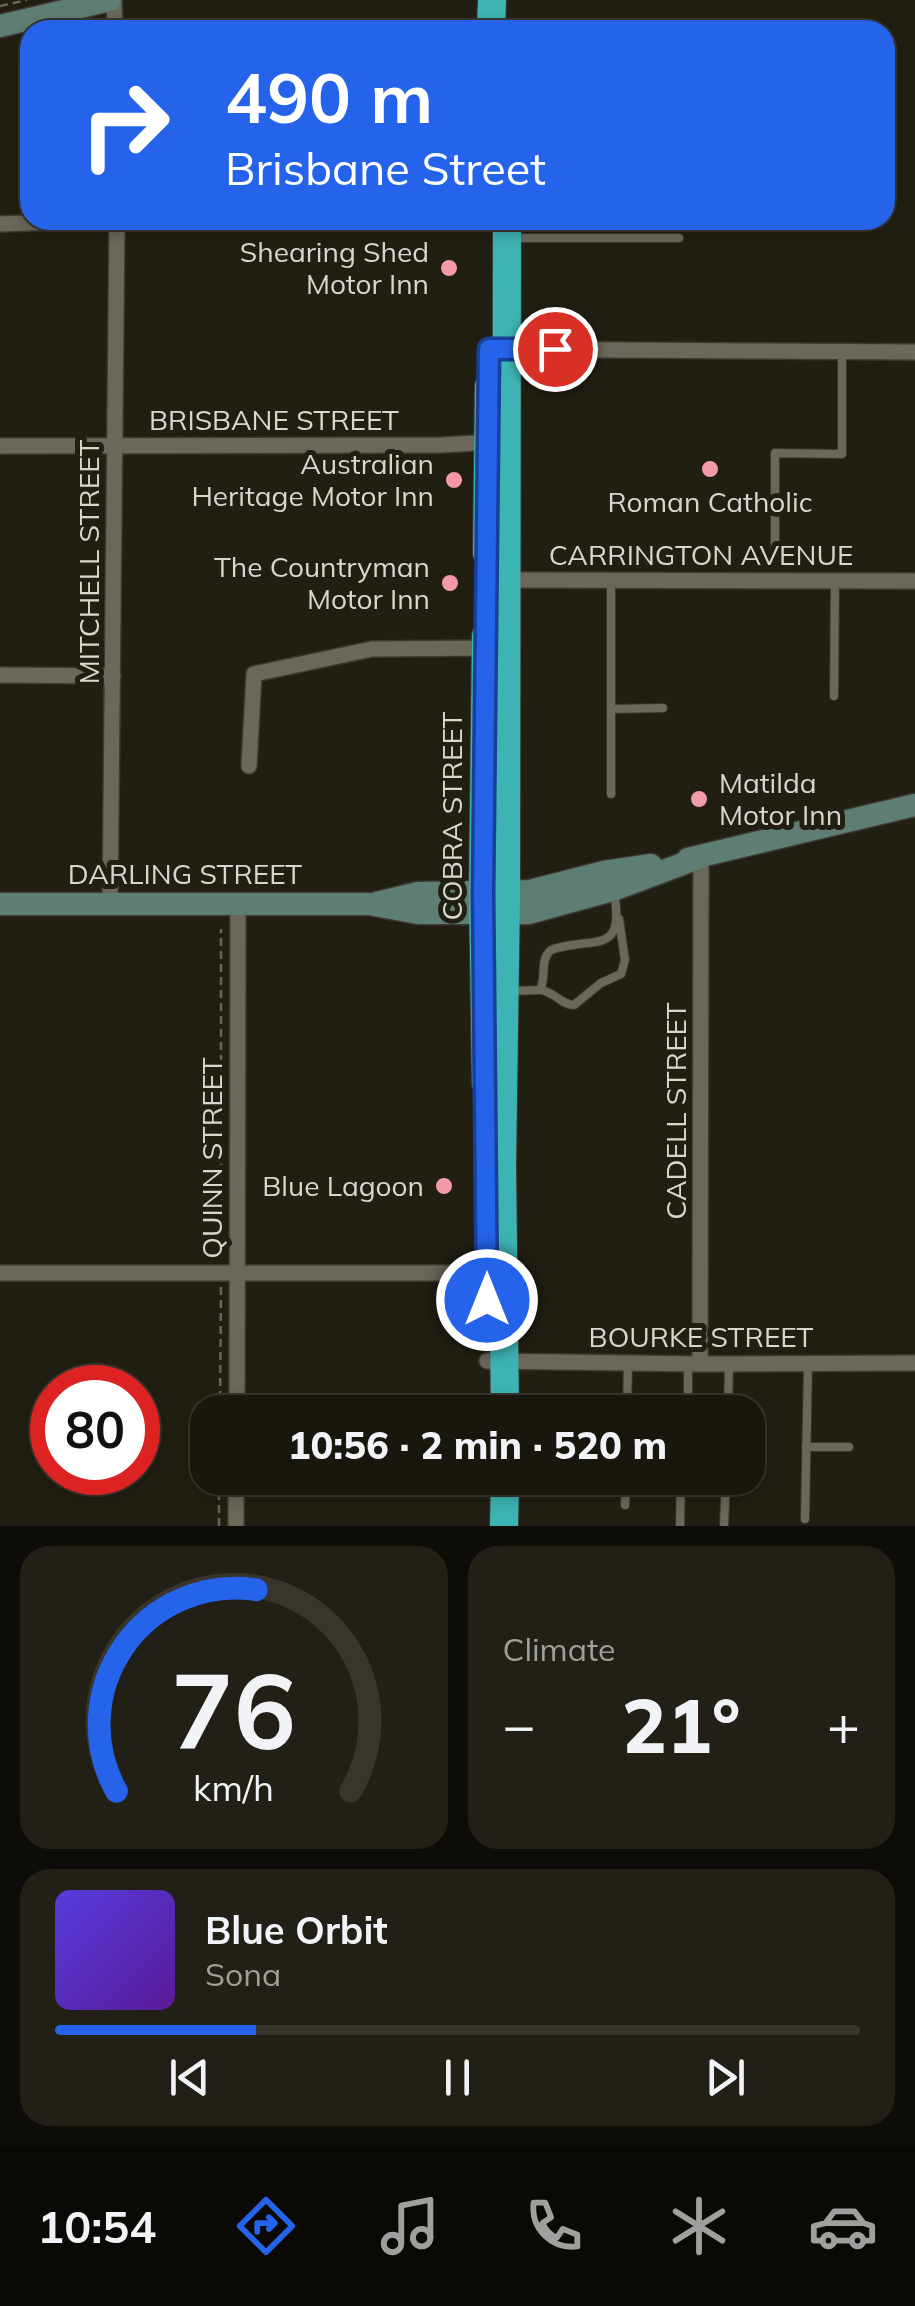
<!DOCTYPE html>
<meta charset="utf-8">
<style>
body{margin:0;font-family:Mulish,sans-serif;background:#221f17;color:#f1f3f6;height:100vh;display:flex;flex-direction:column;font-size:38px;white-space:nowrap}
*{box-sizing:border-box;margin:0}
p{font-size:32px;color:#9f9f9e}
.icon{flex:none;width:55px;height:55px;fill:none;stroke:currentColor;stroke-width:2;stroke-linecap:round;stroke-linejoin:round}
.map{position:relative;height:1526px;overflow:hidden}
.side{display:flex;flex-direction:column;gap:20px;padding:20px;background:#0e0c08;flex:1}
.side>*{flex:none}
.banner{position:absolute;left:20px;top:20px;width:875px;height:210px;border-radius:30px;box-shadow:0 5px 15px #0003,0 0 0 2px #37352e;background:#2563eb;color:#fff;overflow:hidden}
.speed{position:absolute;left:30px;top:1365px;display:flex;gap:20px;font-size:50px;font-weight:700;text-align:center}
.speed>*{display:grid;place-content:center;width:130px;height:130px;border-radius:50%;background:#19160e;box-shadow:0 5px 15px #0003,0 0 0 2px #37352e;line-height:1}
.speed .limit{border:15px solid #d22;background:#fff;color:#111}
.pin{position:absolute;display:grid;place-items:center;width:85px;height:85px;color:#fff;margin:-42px;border:5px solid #fff;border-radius:50%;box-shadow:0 2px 10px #0007}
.me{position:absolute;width:110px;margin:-55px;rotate:0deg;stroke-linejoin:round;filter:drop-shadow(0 0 8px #0008)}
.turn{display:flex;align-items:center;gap:35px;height:210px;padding:0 40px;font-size:45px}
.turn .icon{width:130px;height:130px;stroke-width:2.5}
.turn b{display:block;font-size:70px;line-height:85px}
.big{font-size:75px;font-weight:800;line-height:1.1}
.side .card{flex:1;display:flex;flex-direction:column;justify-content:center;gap:15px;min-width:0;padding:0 35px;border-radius:30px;background:#221f17}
.side .dial{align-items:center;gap:0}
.dial svg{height:260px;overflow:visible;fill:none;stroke:#37352e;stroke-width:7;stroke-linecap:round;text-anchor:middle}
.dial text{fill:#f1f3f6;stroke:none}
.song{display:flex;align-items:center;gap:30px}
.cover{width:120px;height:120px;border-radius:15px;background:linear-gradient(135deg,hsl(250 70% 55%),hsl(270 70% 35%))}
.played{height:10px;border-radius:5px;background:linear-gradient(90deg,#2563eb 25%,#37352e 25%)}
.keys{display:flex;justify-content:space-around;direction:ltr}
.heat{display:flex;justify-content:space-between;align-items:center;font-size:55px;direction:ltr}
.side .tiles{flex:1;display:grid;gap:20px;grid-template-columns:1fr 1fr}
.card:last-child{grid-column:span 2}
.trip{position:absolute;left:190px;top:1395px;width:575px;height:100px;border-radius:30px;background:#19160e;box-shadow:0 5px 15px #0003,0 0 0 2px #37352e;font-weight:800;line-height:100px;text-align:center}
.menu{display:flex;height:160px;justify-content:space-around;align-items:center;background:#0a0906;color:#9f9f9e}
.menu .icon{width:70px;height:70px}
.menu .active{color:#2563eb}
.menu b{font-size:45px;color:#f1f3f6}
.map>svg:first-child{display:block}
</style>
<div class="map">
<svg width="915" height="1526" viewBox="0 0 915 1526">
<rect width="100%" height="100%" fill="#211e12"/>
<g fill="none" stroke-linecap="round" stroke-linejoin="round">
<defs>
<g id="lane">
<path d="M574,224H668L680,220"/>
<path d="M514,238H679"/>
<path d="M775,552V453L842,454V351"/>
<path d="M834,696L835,581"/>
<path d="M611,709L663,708"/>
<path d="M611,794V581"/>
<path d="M540,990C554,991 561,1005 574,1005L601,983L621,974L625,960L619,919"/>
<path d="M510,991L540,990C547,977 539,960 551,950C592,935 626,958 614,893"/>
<path d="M688,1363V1412"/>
<path d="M627,1412L628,1362"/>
<path d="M728,1412L729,1363"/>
<path d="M806,1447H849"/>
<path d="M625,1505L626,1478"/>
<path d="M805,1519L808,1363"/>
<path d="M680,1526L681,1478"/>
<path d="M724,1526L726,1478"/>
</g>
<g id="street">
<path d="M114,0L115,30"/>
<path d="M0,224L115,220"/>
<path d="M489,349L915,352"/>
<path d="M0,446L442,445L493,442"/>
<path d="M486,580L915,581"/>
<path d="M0,675L113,676"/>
<path d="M249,766L254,674L372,649L490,648"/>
<path d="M110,904L117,220"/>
<path d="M0,1273H504"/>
<path d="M487,1361L700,1364L915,1363"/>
<path d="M700,1364L701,857"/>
<path d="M237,1412L238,905"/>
<path d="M236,1526V1478"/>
</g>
<g id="secondary">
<path d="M0,26L110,0"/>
<path d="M688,859L915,805"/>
<path d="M377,903L418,893L530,891L604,872L651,865"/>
<path d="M0,904H369L418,913H529L613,890L701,857"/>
</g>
<g id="highway">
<path d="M491,30L492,0"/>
<path d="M487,553L489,386"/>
<path d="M486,636L483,892L486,1083"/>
<path d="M505,1412L502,1166L506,892L507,220"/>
<path d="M504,1526L505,1478"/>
</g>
</defs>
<use href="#lane" stroke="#3c3932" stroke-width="10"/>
<use href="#street" stroke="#3c3932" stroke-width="18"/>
<use href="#secondary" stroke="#3c3932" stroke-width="25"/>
<use href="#highway" stroke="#3c3932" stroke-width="30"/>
<g stroke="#68665b" stroke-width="2.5" stroke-dasharray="8 5" stroke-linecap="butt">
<path d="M0,6L27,0"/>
<path d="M221,1258V929"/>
<path d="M220,1412L221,1286"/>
<path d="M219,1526V1478"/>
</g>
<use href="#lane" stroke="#6b6759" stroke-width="8"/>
<use href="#street" stroke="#6b6759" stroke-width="15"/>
<use href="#secondary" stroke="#5e7e74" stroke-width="22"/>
<use href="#highway" stroke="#3eb3b3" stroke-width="28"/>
</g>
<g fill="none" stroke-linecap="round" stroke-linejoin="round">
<defs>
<path id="route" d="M487,1300L483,892L489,349H555"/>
</defs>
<use href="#route" stroke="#184099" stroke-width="25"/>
<use href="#route" stroke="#2563eb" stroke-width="18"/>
</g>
<g fill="#f39aa7" stroke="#211e12" stroke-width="4">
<circle cx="449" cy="268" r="10"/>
<circle cx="710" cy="469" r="10"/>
<circle cx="454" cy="480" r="10"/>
<circle cx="450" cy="583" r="10"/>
<circle cx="699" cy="799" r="10"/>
<circle cx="444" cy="1186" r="10"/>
</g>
<g text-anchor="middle" stroke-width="10" stroke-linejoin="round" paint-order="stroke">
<g font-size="28" fill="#d8d6ce" stroke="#211e12" text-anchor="end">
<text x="429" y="262">Shearing Shed<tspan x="429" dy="32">Motor Inn</tspan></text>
<text x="434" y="474">Australian<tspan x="434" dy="32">Heritage Motor Inn</tspan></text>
<text x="710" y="512" text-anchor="middle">Roman Catholic</text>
<text x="430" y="577">The Countryman<tspan x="430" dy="32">Motor Inn</tspan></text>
<text x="719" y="793" text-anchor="start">Matilda<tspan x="719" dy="32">Motor Inn</tspan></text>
<text x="424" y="1196">Blue Lagoon</text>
</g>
<g font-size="28" fill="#d8d6ce" stroke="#211e12">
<text x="274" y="430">BRISBANE STREET</text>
<text x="701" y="565">CARRINGTON AVENUE</text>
<text transform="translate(89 562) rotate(-90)" y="10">MITCHELL STREET</text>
<text transform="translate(452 816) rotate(-90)" y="10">COBRA STREET</text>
<text x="185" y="884">DARLING STREET</text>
<text transform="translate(676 1111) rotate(-90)" y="10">CADELL STREET</text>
<text transform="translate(212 1158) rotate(-90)" y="10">QUINN STREET</text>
<text x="701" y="1347">BOURKE STREET</text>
</g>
</g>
</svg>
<div class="speed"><div class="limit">80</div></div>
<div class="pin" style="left:555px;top:349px;background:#d93025"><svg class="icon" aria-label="arrive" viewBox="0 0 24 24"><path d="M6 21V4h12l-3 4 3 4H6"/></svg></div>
<svg class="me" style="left:487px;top:1300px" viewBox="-20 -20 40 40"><circle r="17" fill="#2563eb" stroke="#fff" stroke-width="3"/><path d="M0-11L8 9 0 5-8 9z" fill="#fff"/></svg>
<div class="trip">10:56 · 2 min · 520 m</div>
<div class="banner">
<div class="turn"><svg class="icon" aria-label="right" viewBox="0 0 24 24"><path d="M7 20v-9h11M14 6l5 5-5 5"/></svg><div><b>490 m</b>Brisbane Street</div></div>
</div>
</div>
<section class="side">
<div class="tiles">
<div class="card dial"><svg viewBox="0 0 100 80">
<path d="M14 69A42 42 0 1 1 86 69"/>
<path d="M14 69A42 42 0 0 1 57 7" stroke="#2563eb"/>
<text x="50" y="56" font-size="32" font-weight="700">76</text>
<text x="50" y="72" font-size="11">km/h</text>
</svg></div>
<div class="card"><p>Climate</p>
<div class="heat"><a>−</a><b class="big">21°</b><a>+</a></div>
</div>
<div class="card">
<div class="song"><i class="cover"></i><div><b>Blue Orbit</b><p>Sona</p></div></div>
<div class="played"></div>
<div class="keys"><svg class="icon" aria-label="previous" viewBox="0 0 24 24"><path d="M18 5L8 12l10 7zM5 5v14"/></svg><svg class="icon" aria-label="pause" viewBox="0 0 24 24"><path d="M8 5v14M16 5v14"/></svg><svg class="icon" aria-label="next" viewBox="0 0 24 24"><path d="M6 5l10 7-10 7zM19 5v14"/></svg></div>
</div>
</div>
</section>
<nav class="menu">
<b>10:54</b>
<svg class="icon active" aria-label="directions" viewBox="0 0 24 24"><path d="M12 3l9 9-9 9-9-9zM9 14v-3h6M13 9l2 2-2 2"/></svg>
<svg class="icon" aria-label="music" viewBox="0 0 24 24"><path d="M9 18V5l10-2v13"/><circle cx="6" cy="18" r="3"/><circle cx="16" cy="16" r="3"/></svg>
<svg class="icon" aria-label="phone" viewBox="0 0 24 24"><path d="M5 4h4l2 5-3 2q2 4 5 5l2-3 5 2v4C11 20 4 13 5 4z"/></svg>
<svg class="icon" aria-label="climate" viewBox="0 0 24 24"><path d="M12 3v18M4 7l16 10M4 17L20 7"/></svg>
<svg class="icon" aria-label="car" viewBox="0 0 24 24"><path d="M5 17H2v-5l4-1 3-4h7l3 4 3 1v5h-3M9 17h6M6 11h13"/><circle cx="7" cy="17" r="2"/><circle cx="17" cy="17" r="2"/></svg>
</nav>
